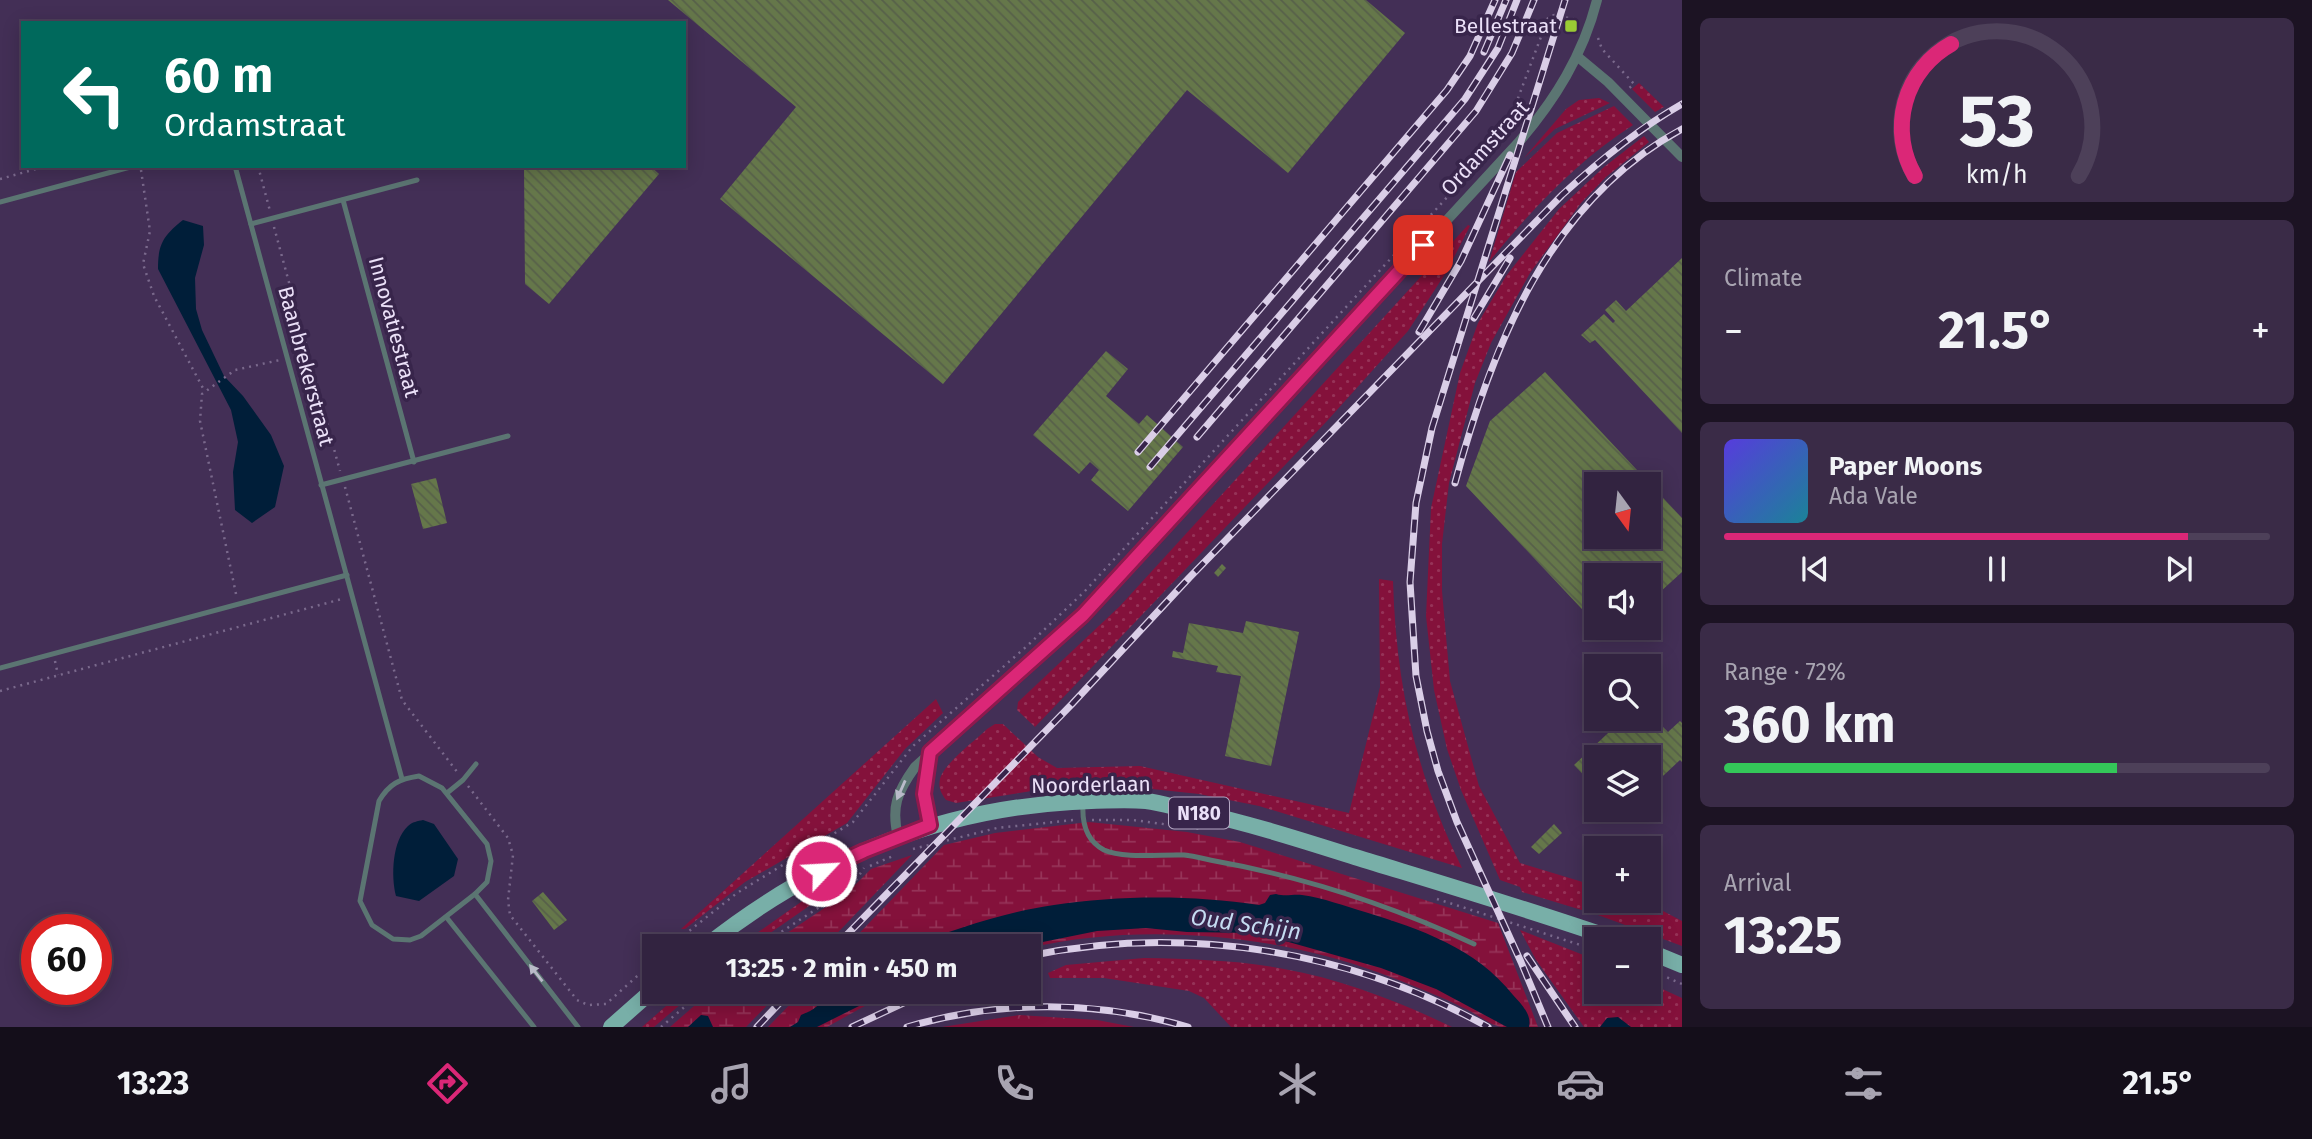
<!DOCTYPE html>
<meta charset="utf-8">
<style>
body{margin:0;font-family:"Fira Sans",sans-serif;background:#3a2b47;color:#f1f3f6;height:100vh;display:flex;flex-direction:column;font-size:26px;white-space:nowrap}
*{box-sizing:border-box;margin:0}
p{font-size:23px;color:#a8a4b1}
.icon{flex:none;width:38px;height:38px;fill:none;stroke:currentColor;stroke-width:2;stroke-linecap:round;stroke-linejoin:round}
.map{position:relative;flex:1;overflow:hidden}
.sheet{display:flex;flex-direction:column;gap:18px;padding:18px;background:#1c1323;width:630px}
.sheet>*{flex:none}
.hud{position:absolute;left:21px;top:21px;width:665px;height:147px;border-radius:0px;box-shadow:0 4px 18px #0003,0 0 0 2px #4d4059;background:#00695c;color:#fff;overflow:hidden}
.needle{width:46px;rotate:165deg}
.fabs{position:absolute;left:1584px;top:472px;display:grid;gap:14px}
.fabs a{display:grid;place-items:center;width:77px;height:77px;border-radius:0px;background:#322340;box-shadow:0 4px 18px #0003,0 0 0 2px #4d4059;font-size:35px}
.speed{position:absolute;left:21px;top:914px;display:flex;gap:14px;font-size:35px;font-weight:700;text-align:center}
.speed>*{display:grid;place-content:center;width:91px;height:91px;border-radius:50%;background:#322340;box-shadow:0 4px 18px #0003,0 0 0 2px #4d4059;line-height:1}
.speed .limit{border:10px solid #d22;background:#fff;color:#111}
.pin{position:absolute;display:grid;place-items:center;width:60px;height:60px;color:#fff;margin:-30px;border-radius:14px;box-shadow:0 4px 10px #0006}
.me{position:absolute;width:77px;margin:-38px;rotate:65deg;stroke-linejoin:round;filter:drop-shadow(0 0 5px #0008)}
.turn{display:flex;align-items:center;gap:24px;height:147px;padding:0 28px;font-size:32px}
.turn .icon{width:91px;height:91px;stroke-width:2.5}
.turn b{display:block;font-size:49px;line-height:60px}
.big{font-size:52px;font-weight:700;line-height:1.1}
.sheet .tile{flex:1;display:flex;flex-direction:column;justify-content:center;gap:10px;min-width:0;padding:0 24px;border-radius:10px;background:#3a2b47}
.sheet .dial{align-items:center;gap:0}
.dial svg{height:182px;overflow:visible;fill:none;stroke:#4d4059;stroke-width:7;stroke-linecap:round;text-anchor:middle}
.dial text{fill:#f1f3f6;stroke:none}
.song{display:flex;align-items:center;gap:21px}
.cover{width:84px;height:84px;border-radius:10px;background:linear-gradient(135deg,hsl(250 70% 55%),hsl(190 70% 35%))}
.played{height:7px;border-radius:4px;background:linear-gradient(90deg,#db2777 85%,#4d4059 85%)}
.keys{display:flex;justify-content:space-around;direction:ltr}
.heat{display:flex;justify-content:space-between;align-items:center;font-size:38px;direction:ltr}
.charge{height:10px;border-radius:5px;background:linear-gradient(90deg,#34c759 72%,#4d4059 0)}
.trip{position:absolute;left:642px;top:934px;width:399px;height:70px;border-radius:0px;background:#322340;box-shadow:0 4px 18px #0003,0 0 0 2px #4d4059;font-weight:700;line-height:70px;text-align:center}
.tabs{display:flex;height:112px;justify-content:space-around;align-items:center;background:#140e1a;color:#a8a4b1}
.tabs .icon{width:49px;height:49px}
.tabs .current{color:#db2777}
.tabs b{font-size:32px;color:#f1f3f6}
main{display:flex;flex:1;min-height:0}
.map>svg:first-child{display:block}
</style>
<main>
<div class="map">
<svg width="1682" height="1027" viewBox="0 0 1682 1027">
<defs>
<pattern id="grass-dots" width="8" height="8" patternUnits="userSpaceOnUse" patternTransform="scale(1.75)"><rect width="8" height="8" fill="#84113b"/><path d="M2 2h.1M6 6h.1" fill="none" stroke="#963358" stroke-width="1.8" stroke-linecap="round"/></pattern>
<pattern id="wetland-marsh" width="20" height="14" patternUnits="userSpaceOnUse" patternTransform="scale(1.75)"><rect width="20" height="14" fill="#84113b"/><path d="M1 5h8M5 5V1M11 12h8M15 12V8" fill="none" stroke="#963358"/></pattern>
<pattern id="park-crowns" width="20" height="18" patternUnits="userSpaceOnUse" patternTransform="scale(1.75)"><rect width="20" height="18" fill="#84113b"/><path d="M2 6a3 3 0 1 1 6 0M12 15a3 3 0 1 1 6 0" fill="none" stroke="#963358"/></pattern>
<pattern id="building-back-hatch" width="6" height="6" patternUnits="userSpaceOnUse" patternTransform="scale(1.75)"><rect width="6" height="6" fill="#65774a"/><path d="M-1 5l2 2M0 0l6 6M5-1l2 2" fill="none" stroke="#57604a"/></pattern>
</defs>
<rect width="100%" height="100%" fill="#432f56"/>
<g fill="url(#grass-dots)">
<path d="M1639,83L1664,107L1655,112L1632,89Z"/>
<path d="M1599,98L1610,103L1555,129L1524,158L1566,109L1579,100Z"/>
<path d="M1614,106L1633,125C1577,161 1531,210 1489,262L1516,172L1557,133Z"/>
<path d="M1644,136L1649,142L1606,177L1581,203L1530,273L1491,343L1475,383L1449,483L1442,544V591L1450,681L1479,786L1520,863L1596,886V901H1644L1682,921V946L1598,915L1522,892L1520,887L1500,880L1461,790L1447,749L1434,690L1426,616L1431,508L1460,373L1478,323L1506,276L1559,209L1604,167Z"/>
<path d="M1468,225L1470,226L1447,271L1408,331L1327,421L1035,727L1017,710L1018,702L1120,606Z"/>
<path d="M1379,579L1393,581C1396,686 1416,774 1462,868L1259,806L1199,794L1152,789L1106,787L1044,789L956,803L946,800C941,793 938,787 940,779C944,763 975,741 987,729L995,724H1003L1038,757L1057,768L1140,766L1349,813L1380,687Z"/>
<path d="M936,699L943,713L905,749L847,823L745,882L685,929H681Z"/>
<path d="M850,877V881L847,884L812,904L750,947H737L808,897Z"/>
<path d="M1520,930L1596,960V992H1648L1649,983L1682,998V1027H1584L1536,960Z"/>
<path d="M1144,958C1191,959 1238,960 1284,969C1341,979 1400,1002 1452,1027H1231L1204,998L1189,991L1104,978H1050L1048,973L1066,965Z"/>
<path d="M682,992H695L654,1027H642Z"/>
</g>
<g fill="url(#wetland-marsh)">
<path d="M1089,822L1187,832L1240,842L1498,923L1538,1027C1526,1027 1513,1027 1501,1027C1490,1025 1478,1015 1468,1010C1440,996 1410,984 1380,973C1274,934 1139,922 1029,948L846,947L944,845L995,833Z"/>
<path d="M912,855L824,947H766L847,893L871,869Z"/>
<path d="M710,992H780L746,1027H670Z"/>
<path d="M802,992H890L827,1027H768Z"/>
</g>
<path fill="url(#park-crowns)" d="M1019,1015L1097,1020L1134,1027H942Z"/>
<g fill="#001e39">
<path d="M183,220L203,226L204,245L195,278L196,309L202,330L224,376L243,396L271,435L284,466L275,507L252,523L235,510L233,472L238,442L231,410L158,269C158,244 163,236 183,220Z"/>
<path d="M423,820L434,824L458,859L454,876L419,901L396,896C391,876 392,841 408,826C412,822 418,821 423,820Z"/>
<path d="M1276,894C1286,897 1292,894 1302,895C1323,898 1345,906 1365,912C1420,929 1476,948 1513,995C1521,1004 1532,1014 1529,1027H1507L1436,989L1381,968L1257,933L1187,932L1146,928L1097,931L1018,947H909C955,929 1005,912 1054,905C1119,895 1194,895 1259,905L1265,903L1270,895Z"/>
<path d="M827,992H887L817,1027H790L798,1022L801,1015C814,1010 821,1005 827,992Z"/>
<path d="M701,1015L708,1016L713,1027H688Z"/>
<path d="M1618,1017L1631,1027H1600L1607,1018Z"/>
</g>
<g fill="url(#building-back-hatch)" fill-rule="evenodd">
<path d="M668,0H1366L1405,33L1288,173L1187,90L943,384L720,199L796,107Z"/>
<path d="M524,166H650L659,174L549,304L525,284Z"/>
<path d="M1682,258V433L1595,340L1590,343L1581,335L1604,314L1613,323L1615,321L1605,310L1616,300L1626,311Z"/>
<path d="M1106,351L1128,369L1106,396L1139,424L1147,415L1183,447L1128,511L1091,480L1099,470L1090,462L1079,474L1033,435Z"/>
<path d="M1545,372L1682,518V572L1648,603V576H1596V624L1466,486L1490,421ZM1596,485H1648V537H1596Z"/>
<path d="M436,478L447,523L423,529L411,484Z"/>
<path d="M1222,564L1226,568L1218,577L1214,573Z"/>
<path d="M1246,621L1299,632L1271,766L1225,756L1241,676L1216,672L1218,666L1172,657L1173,651L1183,653L1189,623L1243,633Z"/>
<path d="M1600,628H1621L1610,639Z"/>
<path d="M1648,712L1668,732L1680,721L1682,723V762L1680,760L1648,790V758H1596V788L1574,765L1623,719H1648Z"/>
<path d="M1554,824L1562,833L1539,854L1531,847Z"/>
<path d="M543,892L567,920L554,930L532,901Z"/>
</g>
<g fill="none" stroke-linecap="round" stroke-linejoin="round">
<g stroke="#7a698c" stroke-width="2.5" stroke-dasharray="2 5" stroke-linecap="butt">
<path d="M1598,38L1602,49L1634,84L1628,89"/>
<path d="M258,166L270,211"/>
<path d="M141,170L150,231L143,264L154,296L205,392"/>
<path d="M0,179L47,166"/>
<path d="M274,227L340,471"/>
<path d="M345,487L402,700L458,773"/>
<path d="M236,594L200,421L202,394L235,370L280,360"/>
<path d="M55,661L58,675"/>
<path d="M0,691L342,599"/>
<path d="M468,786L508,838L513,855L508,900L510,915L577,1000L588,1005L606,1004L654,961"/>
<path d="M1092,820H1133L1200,829"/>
<path d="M913,849L997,828L1074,820"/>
<path d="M870,866L893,856"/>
<path d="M1437,899L1596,950"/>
<path d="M684,935L737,893L853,822L913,746L1027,646L1084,592L1497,143L1511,117L1548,18L1554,15L1578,20"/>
<path d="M671,947L684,935L692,944"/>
<path d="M758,947L852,886L864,868"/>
<path d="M1648,969L1682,984"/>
<path d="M661,1027L702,992"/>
</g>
<g stroke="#5b7572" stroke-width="5">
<path d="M235,166L402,779"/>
<path d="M343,200L414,462"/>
<path d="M0,202L134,166"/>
<path d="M251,224L417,180"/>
<path d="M321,485L508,436"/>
<path d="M0,668L347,575"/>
<path d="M419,776L442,788L487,844L491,861L487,882L475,894L421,936L410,940L393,939L372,925L360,901L379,801C389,784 399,779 419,776Z"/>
<path d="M447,793L463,780L476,764"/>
<path d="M1083,805C1082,823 1087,841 1104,850C1124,859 1161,854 1184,855C1194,856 1205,859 1215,861C1304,877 1392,906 1474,944"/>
<path d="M475,894L578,1027"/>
<path d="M447,918L534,1027"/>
</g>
<g stroke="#5b7572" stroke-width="10">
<path d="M1578,57L1608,82L1682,157"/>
<path d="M930,752L924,794L930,825"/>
<path d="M898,837C891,807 897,792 915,767L1083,615L1518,143C1555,100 1583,55 1597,0"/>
</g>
<g stroke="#78afa8" stroke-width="16">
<path d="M705,947C813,861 934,810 1072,802C1096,801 1122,799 1146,801C1162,803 1177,808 1193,811C1248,823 1301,840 1355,857C1443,884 1531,910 1617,940"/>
<path d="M1648,951L1682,965"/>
<path d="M611,1027L654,989"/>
</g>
<defs>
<g id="rail">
<path d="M1484,52L1506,0"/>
<path d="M1474,318L1510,258"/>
<path d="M1419,332L1461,261L1510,155"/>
<path d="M1197,437L1476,111L1512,53L1534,0"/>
<path d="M1138,452L1447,90L1470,56L1495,0"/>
<path d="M1150,467L1465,99L1498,48L1517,0"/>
<path d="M1455,483C1492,345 1550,200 1682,129"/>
<path d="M835,947L1072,704L1189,578L1562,195C1600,160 1638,129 1682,104"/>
<path d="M1029,956C1184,924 1349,950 1488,1027"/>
<path d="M1527,956L1575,1027"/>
<path d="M757,1027L790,992"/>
<path d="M852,1027L927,992"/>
<path d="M907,1027C999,1000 1096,1000 1188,1027"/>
<path d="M1548,1027L1521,962L1457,822L1438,771L1427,731L1416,676L1410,582L1416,503L1432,428L1565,0"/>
</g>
</defs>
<use href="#rail" stroke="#dacee7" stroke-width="7"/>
<use href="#rail" stroke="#38254b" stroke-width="4.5" stroke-dasharray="13" stroke-linecap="butt"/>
</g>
<defs><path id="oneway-solid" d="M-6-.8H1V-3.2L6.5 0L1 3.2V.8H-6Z" transform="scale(1.75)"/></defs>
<g fill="#b9bbc9">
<use href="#oneway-solid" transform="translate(901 790) rotate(114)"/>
<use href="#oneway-solid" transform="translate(536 973) rotate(-128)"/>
</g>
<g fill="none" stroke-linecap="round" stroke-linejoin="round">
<defs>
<path id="route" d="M821,871L864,851L930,825L924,794L930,752L1083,615L1423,245"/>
</defs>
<use href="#route" stroke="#8e194d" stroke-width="18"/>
<use href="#route" stroke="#db2777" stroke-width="12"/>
</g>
<rect fill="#9acb34" stroke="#38254b" stroke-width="2.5" x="1564" y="19" width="14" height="14" rx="3.5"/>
<g text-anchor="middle" stroke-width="7" stroke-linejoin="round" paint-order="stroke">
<rect fill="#38254b" stroke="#b5a8c4" stroke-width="2" x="1169" y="797.5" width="60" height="31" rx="5"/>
<g font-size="19" font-weight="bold" fill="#ebe0f8">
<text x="1199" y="820">N180</text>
</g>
<g font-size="21" fill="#ebe0f8" stroke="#38254b" text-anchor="end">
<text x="1557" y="33">Bellestraat</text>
</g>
<g font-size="21" fill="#ebe0f8" stroke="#38254b">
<text transform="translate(1485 148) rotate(-48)" y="7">Ordamstraat</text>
<text transform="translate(394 327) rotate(75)" y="7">Innovatiestraat</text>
<text transform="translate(306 366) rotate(75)" y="7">Baanbrekerstraat</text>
<text transform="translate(1091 785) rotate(-1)" y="7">Noorderlaan</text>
</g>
<g font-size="23" font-style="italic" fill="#c5dcf1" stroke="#38254b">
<text transform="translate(1246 924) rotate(8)" y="8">Oud Schijn</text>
</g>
</g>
</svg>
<div class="fabs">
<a><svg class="needle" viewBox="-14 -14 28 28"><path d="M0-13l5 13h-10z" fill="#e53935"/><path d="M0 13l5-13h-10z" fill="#a8a4b1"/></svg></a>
<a><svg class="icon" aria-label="sound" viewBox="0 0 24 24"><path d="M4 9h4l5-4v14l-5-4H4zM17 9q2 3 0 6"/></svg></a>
<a><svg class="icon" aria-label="search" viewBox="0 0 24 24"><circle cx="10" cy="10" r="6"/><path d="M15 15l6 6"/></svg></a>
<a><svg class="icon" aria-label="layers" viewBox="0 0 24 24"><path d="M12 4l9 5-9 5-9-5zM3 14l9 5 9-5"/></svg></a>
<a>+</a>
<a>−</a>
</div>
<div class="speed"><div class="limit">60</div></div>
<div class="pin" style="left:1423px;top:245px;background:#d93025"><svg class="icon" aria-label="arrive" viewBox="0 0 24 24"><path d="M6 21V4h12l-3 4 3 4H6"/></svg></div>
<svg class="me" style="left:821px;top:871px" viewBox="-20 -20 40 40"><circle r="17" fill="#db2777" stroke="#fff" stroke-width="3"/><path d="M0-11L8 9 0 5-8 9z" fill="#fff"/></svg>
<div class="trip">13:25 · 2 min · 450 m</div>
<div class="hud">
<div class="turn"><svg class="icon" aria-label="left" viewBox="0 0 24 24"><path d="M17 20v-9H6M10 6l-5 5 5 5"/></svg><div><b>60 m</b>Ordamstraat</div></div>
</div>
</div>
<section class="sheet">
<div class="tile dial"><svg viewBox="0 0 100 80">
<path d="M14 69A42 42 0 1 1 86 69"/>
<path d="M14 69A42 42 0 0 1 30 11" stroke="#db2777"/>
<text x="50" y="56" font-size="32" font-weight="700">53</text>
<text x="50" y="72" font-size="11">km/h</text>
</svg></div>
<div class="tile"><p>Climate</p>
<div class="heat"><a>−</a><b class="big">21.5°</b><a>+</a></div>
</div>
<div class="tile">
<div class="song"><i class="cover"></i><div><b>Paper Moons</b><p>Ada Vale</p></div></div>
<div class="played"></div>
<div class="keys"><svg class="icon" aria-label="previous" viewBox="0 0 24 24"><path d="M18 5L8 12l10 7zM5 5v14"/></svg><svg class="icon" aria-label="pause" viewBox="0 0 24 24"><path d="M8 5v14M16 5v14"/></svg><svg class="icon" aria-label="next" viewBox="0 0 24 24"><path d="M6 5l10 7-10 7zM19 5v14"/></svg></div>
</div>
<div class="tile"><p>Range · 72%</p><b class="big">360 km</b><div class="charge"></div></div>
<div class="tile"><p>Arrival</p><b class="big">13:25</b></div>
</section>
</main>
<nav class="tabs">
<b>13:23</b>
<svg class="icon current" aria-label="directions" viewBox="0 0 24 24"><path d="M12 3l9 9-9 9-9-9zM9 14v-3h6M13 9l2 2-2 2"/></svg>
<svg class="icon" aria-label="music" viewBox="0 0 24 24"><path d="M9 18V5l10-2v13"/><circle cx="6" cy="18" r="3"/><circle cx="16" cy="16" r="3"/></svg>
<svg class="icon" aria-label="phone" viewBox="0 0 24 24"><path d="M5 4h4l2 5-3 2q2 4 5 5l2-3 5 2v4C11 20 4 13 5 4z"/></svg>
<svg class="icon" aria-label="climate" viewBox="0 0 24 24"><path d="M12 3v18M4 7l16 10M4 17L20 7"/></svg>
<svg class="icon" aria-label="car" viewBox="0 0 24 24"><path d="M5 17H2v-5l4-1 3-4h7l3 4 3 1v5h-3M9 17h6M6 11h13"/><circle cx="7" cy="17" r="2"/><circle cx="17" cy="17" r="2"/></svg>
<svg class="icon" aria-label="filters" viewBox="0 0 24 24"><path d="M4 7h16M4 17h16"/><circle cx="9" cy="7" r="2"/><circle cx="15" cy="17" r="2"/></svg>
<b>21.5°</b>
</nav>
